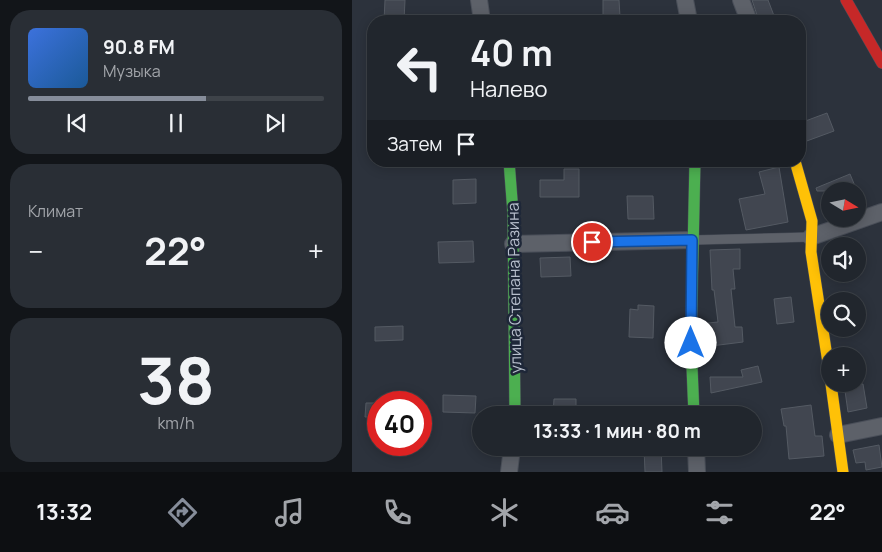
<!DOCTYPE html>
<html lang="ru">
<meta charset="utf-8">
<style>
body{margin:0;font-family:Manrope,sans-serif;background:#292e35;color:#f1f3f6;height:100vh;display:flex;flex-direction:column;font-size:19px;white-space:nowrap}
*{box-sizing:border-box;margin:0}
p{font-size:16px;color:#a2a5aa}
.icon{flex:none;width:28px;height:28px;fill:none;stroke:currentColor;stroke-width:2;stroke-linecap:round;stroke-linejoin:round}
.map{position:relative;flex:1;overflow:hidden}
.details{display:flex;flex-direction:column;gap:10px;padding:10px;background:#121519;width:352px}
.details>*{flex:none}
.guide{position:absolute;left:15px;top:15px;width:439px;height:152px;border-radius:20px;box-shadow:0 2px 12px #0003,0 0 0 1px #3e4349;background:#21262d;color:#f1f3f6;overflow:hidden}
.needle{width:32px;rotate:100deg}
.controls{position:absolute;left:469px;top:182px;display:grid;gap:10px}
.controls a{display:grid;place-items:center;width:45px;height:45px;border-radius:50%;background:#21262d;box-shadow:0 2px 12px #0003,0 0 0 1px #3e4349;font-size:25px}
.speed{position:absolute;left:15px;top:391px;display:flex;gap:10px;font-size:25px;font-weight:700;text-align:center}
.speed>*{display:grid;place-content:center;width:65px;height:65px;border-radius:50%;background:#21262d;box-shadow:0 2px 12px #0003,0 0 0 1px #3e4349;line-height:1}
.speed .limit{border:8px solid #d22;background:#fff;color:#111}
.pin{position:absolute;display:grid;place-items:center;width:42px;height:42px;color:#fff;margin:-21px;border:2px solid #fff;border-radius:50%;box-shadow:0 1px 5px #0007}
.me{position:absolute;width:55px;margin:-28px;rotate:0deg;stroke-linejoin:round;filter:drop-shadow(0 0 4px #0008)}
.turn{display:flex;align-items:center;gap:18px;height:105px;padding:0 20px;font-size:22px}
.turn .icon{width:65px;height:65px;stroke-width:2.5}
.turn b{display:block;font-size:35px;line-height:42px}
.then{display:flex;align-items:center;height:48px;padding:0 20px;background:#0003;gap:10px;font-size:19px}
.big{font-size:38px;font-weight:700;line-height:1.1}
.details .card{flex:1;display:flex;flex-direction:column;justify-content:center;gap:8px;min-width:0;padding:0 18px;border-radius:20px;background:#292e35}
.details .dial{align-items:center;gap:0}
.dial b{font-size:65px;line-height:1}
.song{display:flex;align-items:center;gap:15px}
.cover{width:60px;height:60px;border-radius:8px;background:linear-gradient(135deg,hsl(220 70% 55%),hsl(210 70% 35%))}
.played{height:5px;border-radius:2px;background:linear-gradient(90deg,#868d9a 60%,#3e4349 60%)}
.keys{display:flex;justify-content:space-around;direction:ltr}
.heat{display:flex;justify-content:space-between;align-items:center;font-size:28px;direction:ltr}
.trip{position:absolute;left:120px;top:406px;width:290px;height:50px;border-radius:25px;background:#21262d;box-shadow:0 2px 12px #0003,0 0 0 1px #3e4349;font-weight:700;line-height:50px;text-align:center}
.tabs{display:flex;height:80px;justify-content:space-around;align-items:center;background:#0d0f12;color:#a2a5aa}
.tabs .icon{width:35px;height:35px}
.tabs .selected{color:#868d9a}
.tabs b{font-size:22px;color:#f1f3f6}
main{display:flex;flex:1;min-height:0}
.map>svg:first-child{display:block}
</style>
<main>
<section class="details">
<div class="card">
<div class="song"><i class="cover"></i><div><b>90.8 FM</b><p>Музыка</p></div></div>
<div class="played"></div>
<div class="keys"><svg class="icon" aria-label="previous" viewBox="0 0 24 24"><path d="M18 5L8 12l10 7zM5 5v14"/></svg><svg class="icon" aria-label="pause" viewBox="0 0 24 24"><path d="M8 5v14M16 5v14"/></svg><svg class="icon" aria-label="next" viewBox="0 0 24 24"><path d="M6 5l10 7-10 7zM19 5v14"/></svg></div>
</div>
<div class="card"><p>Климат</p>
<div class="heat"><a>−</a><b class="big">22°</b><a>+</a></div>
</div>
<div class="card dial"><b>38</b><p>km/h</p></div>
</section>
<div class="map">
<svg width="530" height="472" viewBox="0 0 530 472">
<rect width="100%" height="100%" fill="#2c323c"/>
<g fill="#414650" stroke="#545a63">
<path d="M33,0H53L52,21H32Z"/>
<path d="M251,0H267L268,17H251Z"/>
<path d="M400,0H416L424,21H407Z"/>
<path d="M475,113L482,131L452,142L448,123Z"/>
<path d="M427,167L436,222L394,230L387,199L413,194L407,172Z"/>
<path d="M212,169H227V197H188V180H212Z"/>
<path d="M498,174L505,191H465L464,188Z"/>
<path d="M124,179V203L101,204V180Z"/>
<path d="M275,196H301L302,219H276Z"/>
<path d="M121,241L122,262L87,263L86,242Z"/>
<path d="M388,249V269H381L383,289H379L383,327H390L391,342L359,346L356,323L366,322L362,290H360L358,250Z"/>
<path d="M218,257L219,276L189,277L188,258Z"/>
<path d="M439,297L442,322L425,324L422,299Z"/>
<path d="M286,305L302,306L301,338L277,337L278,309L286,310Z"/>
<path d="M51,326V340L23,341V327Z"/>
<path d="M406,366L410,382L359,393L358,377H391L389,370Z"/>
<path d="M492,384H511L515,408L496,412Z"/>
<path d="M91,395L124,396L123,413L91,412Z"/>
<path d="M202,399H224V415H201Z"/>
<path d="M14,403H26V417H13Z"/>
<path d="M459,405L463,436H470L472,456L437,459L434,426H432L429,409Z"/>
<path d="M527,445L530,467L514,470L513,462L504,463L501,450Z"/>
<path d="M292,448H309L310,472H293Z"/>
</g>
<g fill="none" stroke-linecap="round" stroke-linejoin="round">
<defs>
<path id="lane" d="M342,240L459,237"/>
<g id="street">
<path d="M127,0L130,21"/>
<path d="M333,0L337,21"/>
<path d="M389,0L397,21"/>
<path d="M459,237L530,212"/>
<path d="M161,244L340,240"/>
<path d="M486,435L530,426"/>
<path d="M344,448L345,472"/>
<path d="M157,472L160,448"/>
</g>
<g id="fast">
<path d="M157,161L161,213L163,415"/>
<path d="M342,415L339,343L343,161"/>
</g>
<g id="slow">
<path d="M443,161L460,221L459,252L478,376"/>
<path d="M479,384L491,472"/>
</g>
<path id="jam" d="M494,0L530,63"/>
</defs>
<use href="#lane" stroke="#4a4f59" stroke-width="10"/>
<use href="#street" stroke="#4a4f59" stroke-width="18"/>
<use href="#fast" stroke="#4a4f59" stroke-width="12"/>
<use href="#slow" stroke="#4a4f59" stroke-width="12"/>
<use href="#jam" stroke="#4a4f59" stroke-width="12"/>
<use href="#lane" stroke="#5d6169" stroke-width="9"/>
<use href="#street" stroke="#5d6169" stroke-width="16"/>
<use href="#fast" stroke="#4caf50" stroke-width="11"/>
<use href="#slow" stroke="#ffc107" stroke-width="11"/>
<use href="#jam" stroke="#c62828" stroke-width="11"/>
</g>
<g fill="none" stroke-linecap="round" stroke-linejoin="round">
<defs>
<path id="route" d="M240,242L340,240L339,343"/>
</defs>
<use href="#route" stroke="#114b97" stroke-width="12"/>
<use href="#route" stroke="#1a73e8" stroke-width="9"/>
</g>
<g text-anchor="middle" stroke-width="5" stroke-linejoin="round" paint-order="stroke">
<g font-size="16" fill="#b7becc" stroke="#1e2738">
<text transform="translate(162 288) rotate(-91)" y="6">улица Степана Разина</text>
</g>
</g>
</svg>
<div class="controls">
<a><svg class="needle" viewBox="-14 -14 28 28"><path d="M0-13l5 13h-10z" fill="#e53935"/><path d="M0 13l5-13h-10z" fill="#a2a5aa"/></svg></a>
<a><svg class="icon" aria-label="sound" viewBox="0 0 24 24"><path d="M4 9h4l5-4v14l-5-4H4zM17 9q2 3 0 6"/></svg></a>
<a><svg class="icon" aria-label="search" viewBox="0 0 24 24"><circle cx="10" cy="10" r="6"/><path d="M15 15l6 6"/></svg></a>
<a>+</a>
</div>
<div class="speed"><div class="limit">40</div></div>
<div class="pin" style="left:240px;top:242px;background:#d93025"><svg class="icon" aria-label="arrive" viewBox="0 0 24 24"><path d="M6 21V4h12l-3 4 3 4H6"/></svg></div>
<svg class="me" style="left:339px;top:343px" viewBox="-20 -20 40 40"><circle r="19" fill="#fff"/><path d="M0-13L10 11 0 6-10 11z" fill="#1a73e8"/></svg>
<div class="trip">13:33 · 1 мин · 80 m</div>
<div class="guide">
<div class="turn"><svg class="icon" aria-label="left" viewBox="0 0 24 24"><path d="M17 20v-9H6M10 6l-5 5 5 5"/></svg><div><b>40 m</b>Налево</div></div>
<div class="then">Затем<svg class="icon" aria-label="arrive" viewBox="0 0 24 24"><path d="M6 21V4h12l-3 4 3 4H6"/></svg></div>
</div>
</div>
</main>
<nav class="tabs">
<b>13:32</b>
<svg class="icon selected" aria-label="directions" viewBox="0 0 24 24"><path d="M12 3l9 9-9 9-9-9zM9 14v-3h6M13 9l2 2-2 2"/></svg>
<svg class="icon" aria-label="music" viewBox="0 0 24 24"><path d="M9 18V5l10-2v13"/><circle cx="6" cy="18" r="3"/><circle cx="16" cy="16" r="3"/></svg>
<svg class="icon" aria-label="phone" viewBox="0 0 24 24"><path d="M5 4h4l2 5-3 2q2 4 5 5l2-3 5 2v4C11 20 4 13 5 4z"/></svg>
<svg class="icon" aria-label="climate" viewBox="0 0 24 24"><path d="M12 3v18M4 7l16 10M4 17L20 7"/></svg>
<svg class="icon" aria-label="car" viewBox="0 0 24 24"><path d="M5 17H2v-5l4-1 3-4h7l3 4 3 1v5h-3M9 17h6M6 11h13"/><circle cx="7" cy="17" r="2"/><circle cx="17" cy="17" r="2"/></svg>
<svg class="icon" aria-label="filters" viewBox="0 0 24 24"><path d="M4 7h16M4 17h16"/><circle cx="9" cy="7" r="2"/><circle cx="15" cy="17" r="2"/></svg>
<b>22°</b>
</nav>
